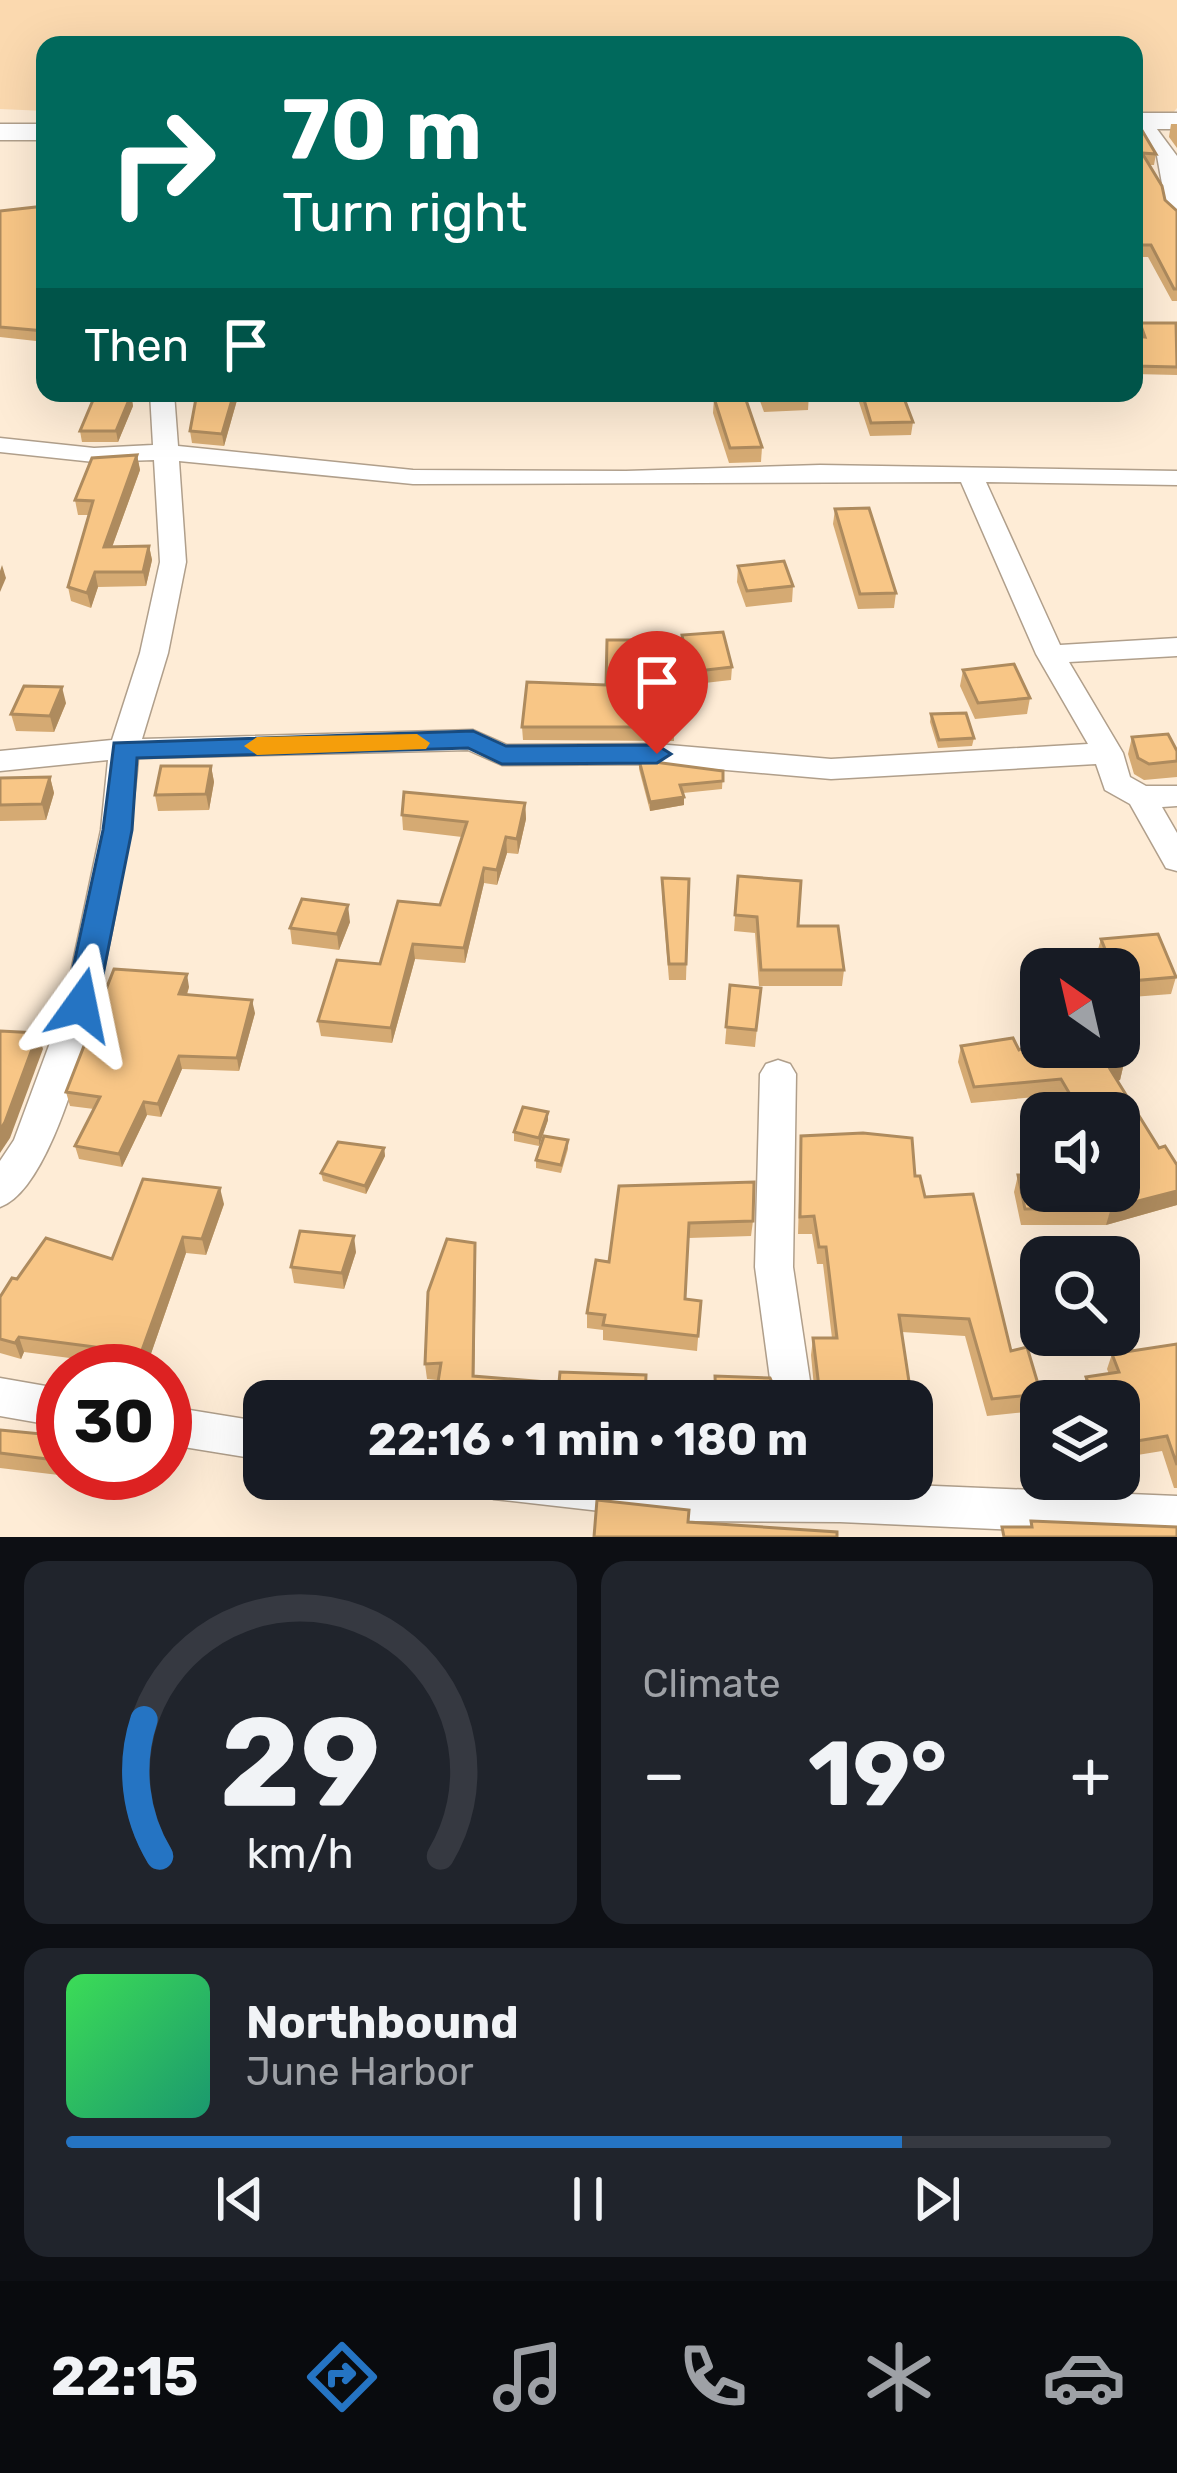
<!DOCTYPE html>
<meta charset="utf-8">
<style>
body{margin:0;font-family:Rubik,sans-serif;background:#20242c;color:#f1f3f6;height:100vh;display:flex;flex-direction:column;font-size:45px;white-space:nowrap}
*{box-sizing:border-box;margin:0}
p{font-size:39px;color:#9ea1a6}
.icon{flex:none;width:66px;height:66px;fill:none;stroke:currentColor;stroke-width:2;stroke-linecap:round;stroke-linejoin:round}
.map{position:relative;height:1537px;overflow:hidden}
.panel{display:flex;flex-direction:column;gap:24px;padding:24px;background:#0d0f14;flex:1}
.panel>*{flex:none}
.guide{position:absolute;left:36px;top:36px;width:1107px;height:366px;border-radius:24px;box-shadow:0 12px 48px #0002;background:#00695c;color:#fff;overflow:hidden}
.needle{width:78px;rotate:326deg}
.tools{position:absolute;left:1020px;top:948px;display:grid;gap:24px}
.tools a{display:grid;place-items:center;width:120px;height:120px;border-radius:24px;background:#171b24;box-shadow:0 12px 48px #0002;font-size:60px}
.speed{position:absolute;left:36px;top:1344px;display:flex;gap:24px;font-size:60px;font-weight:700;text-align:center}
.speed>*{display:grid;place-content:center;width:156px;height:156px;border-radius:50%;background:#171b24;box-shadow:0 12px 48px #0002;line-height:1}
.speed .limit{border:18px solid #d22;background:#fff;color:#111}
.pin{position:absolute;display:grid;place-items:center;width:102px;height:102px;color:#fff;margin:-123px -51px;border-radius:50% 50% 50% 0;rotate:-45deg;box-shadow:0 0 12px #0007}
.pin .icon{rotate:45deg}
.me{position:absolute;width:132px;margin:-66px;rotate:12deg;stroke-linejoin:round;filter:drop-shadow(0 0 9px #0008)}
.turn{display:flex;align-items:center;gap:42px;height:252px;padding:0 48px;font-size:54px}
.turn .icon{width:156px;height:156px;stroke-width:2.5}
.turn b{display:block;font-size:84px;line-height:102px}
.then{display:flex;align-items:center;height:114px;padding:0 48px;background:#0003;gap:24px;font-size:45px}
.big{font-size:90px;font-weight:700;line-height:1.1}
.panel .card{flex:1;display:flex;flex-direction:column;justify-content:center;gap:18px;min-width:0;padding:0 42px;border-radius:24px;background:#20242c}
.panel .dial{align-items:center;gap:0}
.dial svg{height:312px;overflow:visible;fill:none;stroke:#363941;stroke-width:7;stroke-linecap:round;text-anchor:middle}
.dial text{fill:#f1f3f6;stroke:none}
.song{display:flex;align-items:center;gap:36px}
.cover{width:144px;height:144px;border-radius:18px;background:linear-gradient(135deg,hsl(130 70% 55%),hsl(160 70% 35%))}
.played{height:12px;border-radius:6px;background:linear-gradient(90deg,#2574c3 80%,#363941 80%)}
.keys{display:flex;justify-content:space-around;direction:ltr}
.heat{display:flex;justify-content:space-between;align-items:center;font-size:66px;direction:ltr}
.panel .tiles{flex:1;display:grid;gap:24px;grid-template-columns:1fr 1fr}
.card:last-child{grid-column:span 2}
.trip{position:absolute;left:243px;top:1380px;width:690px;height:120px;border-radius:24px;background:#171b24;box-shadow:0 12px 48px #0002;font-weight:700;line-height:120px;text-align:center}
.tab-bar{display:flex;height:192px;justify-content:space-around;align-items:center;background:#090b0e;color:#9ea1a6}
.tab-bar .icon{width:84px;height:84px}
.tab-bar .on{color:#2574c3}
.tab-bar b{font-size:54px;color:#f1f3f6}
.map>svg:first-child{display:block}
</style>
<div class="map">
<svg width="1177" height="1537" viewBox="0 0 1177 1537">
<rect width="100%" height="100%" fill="#feecd6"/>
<path fill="#fbd9af" d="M0,0H1177V108L1172,114L1134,112V45H45V111L0,109Z"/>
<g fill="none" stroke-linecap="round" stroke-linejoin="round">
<defs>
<g id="street">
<path d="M1134,117H1148L1177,156V217L1167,211L1157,156L1134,125Z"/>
<path d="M150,393H174L178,446L413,470L626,471L820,465L1177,471V485L986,482L1060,645L1177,638V656L1069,662L1123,753L1130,777L1146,786H1177V806L1162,807L1177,833V871L1166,868L1130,804L1105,790L1096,764L831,779L657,764L502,765L468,750L138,758C132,839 78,1180 0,1207V1161L14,1140L64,1005L101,830L108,760L0,771V751L112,740L140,653L160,562L154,460L94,462L0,452V438L94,448L153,445ZM179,461L413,484L961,482L1036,654L1088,744L831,759L657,744L507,745L473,730L142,739L168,653L186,562Z"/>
<path d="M778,1060L790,1064L796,1074L793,1267L813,1401H773L755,1267L760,1074L766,1064Z"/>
<path d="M0,1378L63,1389V1427L0,1416Z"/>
<path d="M165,1406L264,1422V1460L165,1444Z"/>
<path d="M473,1479L840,1482L1177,1496V1537L840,1522L688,1521L494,1499L479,1493Z"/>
</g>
<g id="secondary">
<rect x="1134" y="113" width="43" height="16"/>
<rect x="0" y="124" width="45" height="16"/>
</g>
</defs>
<use href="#street" stroke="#b09f8b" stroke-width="3"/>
<use href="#secondary" stroke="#b09f8b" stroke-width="3"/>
<use href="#street" fill="#fff" fill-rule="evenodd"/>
<use href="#secondary" fill="#fff" fill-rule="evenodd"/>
</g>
<g fill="#d5aa73">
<path d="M1134,122L1156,154L1154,165H1149L1165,200L1177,211V301H1172L1148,257H1134Z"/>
<path d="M1171,124H1177V148L1169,137Z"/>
<path d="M45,206V342L0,337V211Z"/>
<path d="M1140,323L1177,326V375L1134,374V336H1141L1138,330Z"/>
<path d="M131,393L133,406L118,442H82L80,431Z"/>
<path d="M197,393H239L224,446L192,443L190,431Z"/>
<path d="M757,393H809L808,410L764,412Z"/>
<path d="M856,393H902L913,422L911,435L870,436Z"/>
<path d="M714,398L762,447L761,462L729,463L713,413Z"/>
<path d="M137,455L140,470L112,547L149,546L152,560L146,586L98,587L91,608L71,601L68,587L89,515H78L75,500Z"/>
<path d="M835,509L896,593L894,608L858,609L833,524Z"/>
<path d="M738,566L793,586L792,602L746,607L737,582Z"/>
<path d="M682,635L732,667L731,680L660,688L674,727V741L523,740L522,727L606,685L682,640Z"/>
<path d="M963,670L1030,698L1027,714L975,719L960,686Z"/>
<path d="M66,703L54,732L16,731L11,714Z"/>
<path d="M931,714L974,738L972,746L938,748L930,722Z"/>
<path d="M1132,737L1177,751V777L1144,780L1134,774L1128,754Z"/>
<path d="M639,760L723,771L722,789L683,793L684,805L650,811L639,769Z"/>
<path d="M211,766L214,782L209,810L158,811L155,795Z"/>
<path d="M50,777L54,793L46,820L0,821V778Z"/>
<path d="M525,803L526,819L518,854L507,853L497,885L484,883L465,963L415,959L392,1043L321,1036L318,1021L380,964L440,905L462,837L403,830L402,815Z"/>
<path d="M738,876L798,926L844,970L842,986H759L755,933L734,931Z"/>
<path d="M662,878L689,879L686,980H669L662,895Z"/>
<path d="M350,922L339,950L292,944L290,928Z"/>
<path d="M1101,939L1176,977L1171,994L1119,998V969H1102L1096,956Z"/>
<path d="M730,985L761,988L755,1047L725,1044Z"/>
<path d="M189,987L187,995L255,1013L239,1071L182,1069L161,1117L147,1115L122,1167L79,1159L75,1146L94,1109L70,1106L66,1092Z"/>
<path d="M961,1046L1019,1050L1124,1063L1120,1080L1117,1081L1159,1148L1177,1165V1205L1106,1225H1021L1014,1192L1018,1175L1119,1191V1113H1067L1057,1095L971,1103L958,1062Z"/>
<path d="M548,1112V1120L539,1146L514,1141V1132Z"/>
<path d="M801,1136L915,1176L925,1197L1011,1351L1041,1394L1036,1411L987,1416L965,1336L902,1332L919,1448L916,1465H912V1401H714L715,1376L775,1389L814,1387L811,1355L813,1338H832L823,1264H817L812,1234H798Z"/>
<path d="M568,1140V1149L561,1173L536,1168V1160Z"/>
<path d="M384,1148L385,1156L366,1194L323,1181L321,1173Z"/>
<path d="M619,1186L753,1221L751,1236L689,1238L685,1299L701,1301L697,1351L603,1340V1330L587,1328V1313L609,1262Z"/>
<path d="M224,1204L206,1255L186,1253L146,1368L24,1352L21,1359L0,1353V1297L17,1279L112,1259Z"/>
<path d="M475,1243L474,1376L645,1401L427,1379L425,1364Z"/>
<path d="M356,1252L344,1289L294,1283L291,1267Z"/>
<path d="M1177,1344V1488H1174L1162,1451L1119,1458V1401H1084L1081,1392L1086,1377L1109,1374L1107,1369L1112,1354Z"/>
<path d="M0,1430L63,1436V1473H128L126,1483L0,1468Z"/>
</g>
<g fill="#ae8b5e">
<path d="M234,393H239L224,446L222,434Z"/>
<path d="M131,395L133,406L118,442L116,431Z"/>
<path d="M137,455L140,470L107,561L104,547Z"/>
<path d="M149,546L152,560L146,586L143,572Z"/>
<path d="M2,565L6,578L0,592V571Z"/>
<path d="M95,572L98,587L91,608L87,593Z"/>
<path d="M62,687L66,703L54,732L50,716Z"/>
<path d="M211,766L214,782L209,810L206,794Z"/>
<path d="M50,777L54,793L46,820L42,804Z"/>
<path d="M684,797V805L650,811V802Z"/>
<path d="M525,803L526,819L518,854L517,839Z"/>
<path d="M506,837L507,853L497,885V870Z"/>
<path d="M484,868V883L465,963L464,948Z"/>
<path d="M348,905L350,922L339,950L337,934Z"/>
<path d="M413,944L415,959L392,1043L391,1028Z"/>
<path d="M187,974L189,987L182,1008L179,994Z"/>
<path d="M252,1000L255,1013L239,1071L237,1058Z"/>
<path d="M38,1033L43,1049L10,1138L0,1153V1130Z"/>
<path d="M179,1056L182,1069L161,1117L158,1104Z"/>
<path d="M1124,1063L1120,1080L1105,1085L1110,1069Z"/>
<path d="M144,1102L147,1115L122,1167L119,1154Z"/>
<path d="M548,1112V1120L539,1146V1138Z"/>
<path d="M384,1148L385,1156L366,1194L365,1186Z"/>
<path d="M220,1188L224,1204L206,1255L202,1239Z"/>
<path d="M1177,1191V1205L1106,1225L1111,1208Z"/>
<path d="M354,1236L356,1252L344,1289L342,1273Z"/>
<path d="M183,1237L186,1253L146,1368L141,1353Z"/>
<path d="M475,1243L476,1259L474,1391L473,1376Z"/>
<path d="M19,1337L24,1352L21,1359L15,1343Z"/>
</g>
<g fill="#f8c686" stroke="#ae8b5e" stroke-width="3">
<path d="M1134,122H1137L1156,154L1142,153L1162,186L1165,200L1177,211V289H1174L1151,245H1134Z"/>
<path d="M45,206V331L0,327V211Z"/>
<path d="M1140,323H1176L1177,367L1134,366V336L1145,337Z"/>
<path d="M96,393L131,395L116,431H80Z"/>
<path d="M197,393H234L222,434L190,431Z"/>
<path d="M763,393H809L810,395L765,397Z"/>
<path d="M862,393H902L913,422L871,423Z"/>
<path d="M745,397L762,447L730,448L714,398Z"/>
<path d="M137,455L104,547L149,546L143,572H95L87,593L68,587L93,501L75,500L92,458Z"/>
<path d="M869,508L896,593L860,594L835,509Z"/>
<path d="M784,561L793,586L747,591L738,566Z"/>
<path d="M723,632L732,667L655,676L674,727H522L527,682L606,685L607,640H683L682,635Z"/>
<path d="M1014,664L1030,698L978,703L963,670Z"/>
<path d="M24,686L62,687L50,716L11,714Z"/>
<path d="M966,713L974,738L939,740L931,714Z"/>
<path d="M1168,734L1177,751V761L1149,764L1138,758L1132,737Z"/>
<path d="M639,760L723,771V781L680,785L684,797L650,802Z"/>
<path d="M161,766H211L206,794L155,795Z"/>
<path d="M50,777L42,804L0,805V778Z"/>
<path d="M404,792L525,803L517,839L506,837L497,870L484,868L464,948L413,944L391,1028L318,1021L337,960L380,964L398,901L440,905L467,822L402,815Z"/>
<path d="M738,876L801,881L798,926H838L844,970H761L757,917L735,915Z"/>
<path d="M662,878L689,879L686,964H669Z"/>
<path d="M302,899L348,905L337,934L290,928Z"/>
<path d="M1158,934L1176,977L1119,982V969H1113L1101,939Z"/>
<path d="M114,969L187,974L179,994L252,1000L237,1058L179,1056L158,1104L144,1102L119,1154L75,1146L100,1097L66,1092Z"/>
<path d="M730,985L761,988L756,1030L726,1027Z"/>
<path d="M0,1031L38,1033L5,1122L0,1130Z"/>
<path d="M1013,1038L1019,1050L1041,1042V1047H1111L1124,1063L1110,1069L1159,1148L1165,1146L1177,1165V1191L1111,1208L1025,1209L1018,1175H1041V1191H1119V1113H1081L1061,1079L974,1087L961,1046Z"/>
<path d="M523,1107L548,1112L539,1138L514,1132Z"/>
<path d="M863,1133L912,1138L915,1176H920L925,1197L973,1194L1011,1351L1027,1347L1041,1394L992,1399L969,1319L899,1315L919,1448H912V1401H716L715,1376L770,1378L775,1389L819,1387L813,1338H837L826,1247H819L814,1216L800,1217L801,1136Z"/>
<path d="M544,1136L568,1140L561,1165L536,1160Z"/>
<path d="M338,1142L384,1148L365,1186L321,1173Z"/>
<path d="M143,1179L220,1188L202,1239L183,1237L141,1353L19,1337L15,1343L0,1339V1297L12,1278L17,1279L46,1238L112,1259Z"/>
<path d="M754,1182L753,1221L689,1223L685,1299L701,1301L698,1336L603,1325L605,1315L587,1313L596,1260L609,1262L619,1186Z"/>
<path d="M300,1231L354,1236L342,1273L291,1267Z"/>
<path d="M447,1239L475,1243L473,1376L559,1383L560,1372L646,1375L645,1401H435L441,1363L425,1364L428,1292Z"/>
<path d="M1177,1344V1465L1167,1436L1119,1444V1401H1095L1086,1377L1119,1372L1112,1354Z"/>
<path d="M0,1430L63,1436V1461L0,1453Z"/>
<path d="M597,1500L689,1510L688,1522L837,1532V1537H594Z"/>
<path d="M1031,1521L1177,1527V1537H1004L1002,1527H1032Z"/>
</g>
<path fill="#2574c3" stroke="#184b7f" stroke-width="3" d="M473,731L506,746L657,745L671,754L657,763L502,764L468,748L137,758L132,830L97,1005L92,1013H70L65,1005L103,830L114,743Z"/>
<path fill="#f59e0b" d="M417,734L430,743L426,749L257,755L244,746L257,737Z"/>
</svg>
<div class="tools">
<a><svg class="needle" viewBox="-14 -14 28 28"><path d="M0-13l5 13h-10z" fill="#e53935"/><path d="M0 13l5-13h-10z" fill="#9ea1a6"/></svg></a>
<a><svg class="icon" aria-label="sound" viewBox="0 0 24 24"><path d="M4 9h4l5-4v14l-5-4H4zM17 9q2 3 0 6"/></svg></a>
<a><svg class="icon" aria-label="search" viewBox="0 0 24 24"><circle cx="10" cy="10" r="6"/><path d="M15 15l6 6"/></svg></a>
<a><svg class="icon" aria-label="layers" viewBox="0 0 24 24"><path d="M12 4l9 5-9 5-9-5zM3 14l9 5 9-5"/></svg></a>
</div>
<div class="speed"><div class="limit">30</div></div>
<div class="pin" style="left:657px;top:754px;background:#d93025"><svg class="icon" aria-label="arrive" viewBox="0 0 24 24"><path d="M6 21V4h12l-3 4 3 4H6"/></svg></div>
<svg class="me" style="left:81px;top:1005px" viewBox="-20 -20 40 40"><path d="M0-17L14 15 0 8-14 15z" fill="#2574c3" stroke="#fff" stroke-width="4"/></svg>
<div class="trip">22:16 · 1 min · 180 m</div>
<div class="guide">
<div class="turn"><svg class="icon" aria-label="right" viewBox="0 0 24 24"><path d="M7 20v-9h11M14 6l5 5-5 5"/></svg><div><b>70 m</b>Turn right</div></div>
<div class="then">Then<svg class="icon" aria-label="arrive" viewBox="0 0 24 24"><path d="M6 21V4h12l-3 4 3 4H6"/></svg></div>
</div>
</div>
<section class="panel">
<div class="tiles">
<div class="card dial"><svg viewBox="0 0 100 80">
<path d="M14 69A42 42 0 1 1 86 69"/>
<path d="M14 69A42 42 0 0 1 10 34" stroke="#2574c3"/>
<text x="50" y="56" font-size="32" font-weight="700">29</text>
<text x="50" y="72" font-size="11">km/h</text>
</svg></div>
<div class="card"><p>Climate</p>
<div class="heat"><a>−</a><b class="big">19°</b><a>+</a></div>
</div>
<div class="card">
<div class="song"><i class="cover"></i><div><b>Northbound</b><p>June Harbor</p></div></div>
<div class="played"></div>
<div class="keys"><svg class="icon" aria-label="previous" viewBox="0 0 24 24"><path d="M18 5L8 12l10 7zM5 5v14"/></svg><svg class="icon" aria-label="pause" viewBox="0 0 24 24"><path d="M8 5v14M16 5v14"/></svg><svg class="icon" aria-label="next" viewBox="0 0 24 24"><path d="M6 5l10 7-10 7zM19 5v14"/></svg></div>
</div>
</div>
</section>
<nav class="tab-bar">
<b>22:15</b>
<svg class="icon on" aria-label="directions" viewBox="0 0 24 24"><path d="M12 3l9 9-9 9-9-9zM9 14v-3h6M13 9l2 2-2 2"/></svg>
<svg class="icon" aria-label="music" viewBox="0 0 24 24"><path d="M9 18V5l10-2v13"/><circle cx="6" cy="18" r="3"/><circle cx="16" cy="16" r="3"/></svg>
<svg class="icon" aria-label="phone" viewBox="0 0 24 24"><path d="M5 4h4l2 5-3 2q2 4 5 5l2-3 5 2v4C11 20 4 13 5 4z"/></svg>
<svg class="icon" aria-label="climate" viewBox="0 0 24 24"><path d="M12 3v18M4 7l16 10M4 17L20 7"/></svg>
<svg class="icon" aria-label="car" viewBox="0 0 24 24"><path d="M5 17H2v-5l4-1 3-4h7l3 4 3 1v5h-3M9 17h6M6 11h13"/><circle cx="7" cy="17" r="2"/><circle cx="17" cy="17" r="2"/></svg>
</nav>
